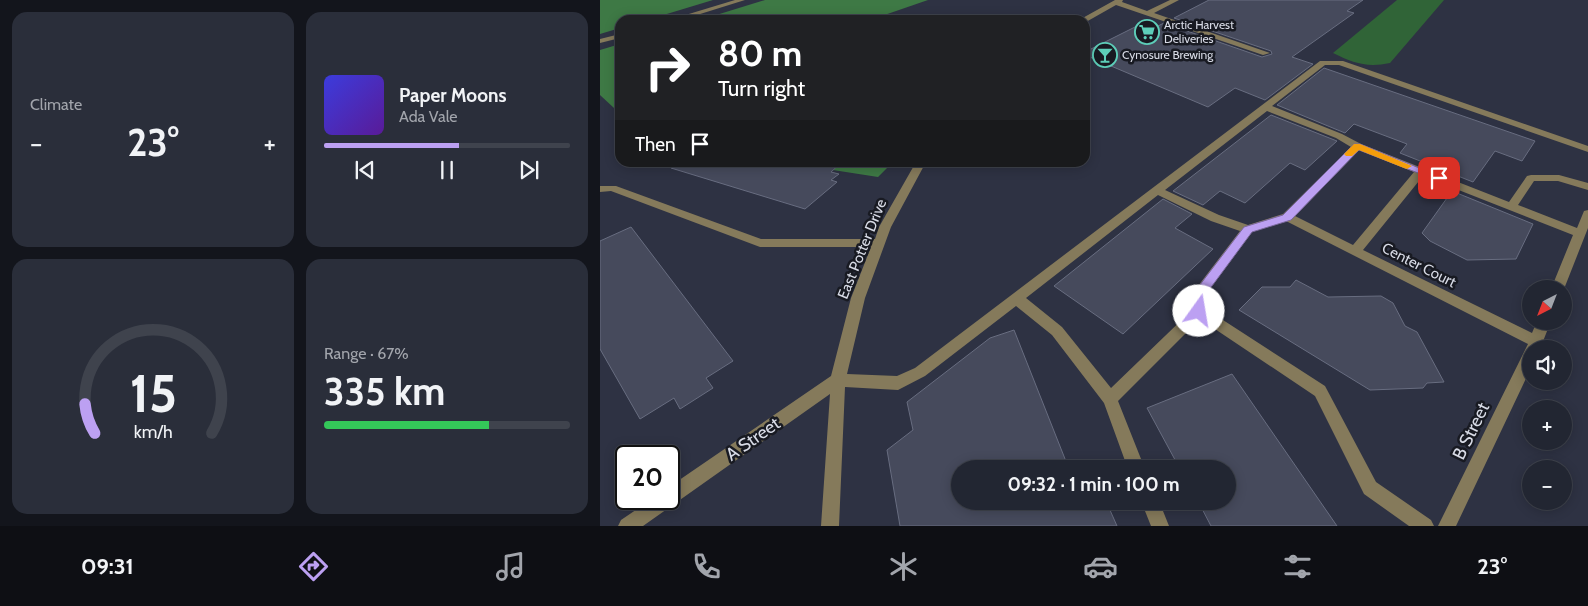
<!DOCTYPE html>
<meta charset="utf-8">
<style>
body{margin:0;font-family:Cabin,sans-serif;background:#2a2e3a;color:#f1f3f6;height:100vh;display:flex;flex-direction:column;font-size:19px;white-space:nowrap}
*{box-sizing:border-box;margin:0}
p{font-size:16px;color:#a2a5ac}
.icon{flex:none;width:28px;height:28px;fill:none;stroke:currentColor;stroke-width:2;stroke-linecap:round;stroke-linejoin:round}
.map{position:relative;flex:1;overflow:hidden}
.details{display:flex;flex-direction:column;gap:12px;padding:12px;background:#13151c;width:600px}
.details>*{flex:none}
.hud{position:absolute;left:15px;top:15px;width:475px;height:152px;border-radius:15px;box-shadow:0 2px 12px #0003,0 0 0 1px #3f434d;background:#202124;color:#fff;overflow:hidden}
.needle{width:32px;rotate:222deg}
.controls{position:absolute;left:922px;top:280px;display:grid;gap:10px}
.controls a{display:grid;place-items:center;width:50px;height:50px;border-radius:50%;background:#222632;box-shadow:0 2px 12px #0003,0 0 0 1px #3f434d;font-size:25px}
.speed{position:absolute;left:15px;top:445px;display:flex;gap:10px;font-size:25px;font-weight:700;text-align:center}
.speed>*{display:grid;place-content:center;width:65px;height:65px;border-radius:50%;background:#222632;box-shadow:0 2px 12px #0003,0 0 0 1px #3f434d;line-height:1}
.speed .limit{border:2px solid #111;border-radius:8px;background:#fff;color:#111}
.pin{position:absolute;display:grid;place-items:center;width:42px;height:42px;color:#fff;margin:-21px;border-radius:10px;box-shadow:0 2px 8px #0006}
.me{position:absolute;width:55px;margin:-28px;rotate:13deg;stroke-linejoin:round;filter:drop-shadow(0 0 4px #0008)}
.turn{display:flex;align-items:center;gap:18px;height:105px;padding:0 20px;font-size:22px}
.turn .icon{width:65px;height:65px;stroke-width:2.5}
.turn b{display:block;font-size:35px;line-height:42px}
.then{display:flex;align-items:center;height:48px;padding:0 20px;background:#0003;gap:10px;font-size:19px}
.big{font-size:38px;font-weight:700;line-height:1.1}
.details .card{flex:1;display:flex;flex-direction:column;justify-content:center;gap:8px;min-width:0;padding:0 18px;border-radius:15px;background:#2a2e3a}
.details .dial{align-items:center;gap:0}
.dial svg{height:130px;overflow:visible;fill:none;stroke:#3f434d;stroke-width:7;stroke-linecap:round;text-anchor:middle}
.dial text{fill:#f1f3f6;stroke:none}
.song{display:flex;align-items:center;gap:15px}
.cover{width:60px;height:60px;border-radius:8px;background:linear-gradient(135deg,hsl(240 70% 55%),hsl(270 70% 35%))}
.played{height:5px;border-radius:2px;background:linear-gradient(90deg,#bca0f2 55%,#3f434d 55%)}
.keys{display:flex;justify-content:space-around;direction:ltr}
.heat{display:flex;justify-content:space-between;align-items:center;font-size:28px;direction:ltr}
.charge{height:8px;border-radius:4px;background:linear-gradient(90deg,#34c759 67%,#3f434d 0)}
.details .tiles{flex:1;display:grid;gap:12px;grid-template-columns:repeat(2,1fr)}
.trip{position:absolute;left:351px;top:460px;width:285px;height:50px;border-radius:25px;background:#222632;box-shadow:0 2px 12px #0003,0 0 0 1px #3f434d;font-weight:700;line-height:50px;text-align:center}
.tabs{display:flex;height:80px;justify-content:space-around;align-items:center;background:#0e0f14;color:#a2a5ac}
.tabs .icon{width:35px;height:35px}
.tabs .active{color:#bca0f2}
.tabs b{font-size:22px;color:#f1f3f6}
main{display:flex;flex:1;min-height:0}
.map>svg:first-child{display:block}
</style>
<main>
<section class="details">
<div class="tiles">
<div class="card"><p>Climate</p>
<div class="heat"><a>−</a><b class="big">23°</b><a>+</a></div>
</div>
<div class="card">
<div class="song"><i class="cover"></i><div><b>Paper Moons</b><p>Ada Vale</p></div></div>
<div class="played"></div>
<div class="keys"><svg class="icon" aria-label="previous" viewBox="0 0 24 24"><path d="M18 5L8 12l10 7zM5 5v14"/></svg><svg class="icon" aria-label="pause" viewBox="0 0 24 24"><path d="M8 5v14M16 5v14"/></svg><svg class="icon" aria-label="next" viewBox="0 0 24 24"><path d="M6 5l10 7-10 7zM19 5v14"/></svg></div>
</div>
<div class="card dial"><svg viewBox="0 0 100 80">
<path d="M14 69A42 42 0 1 1 86 69"/>
<path d="M14 69A42 42 0 0 1 8 51" stroke="#bca0f2"/>
<text x="50" y="56" font-size="32" font-weight="700">15</text>
<text x="50" y="72" font-size="11">km/h</text>
</svg></div>
<div class="card"><p>Range · 67%</p><b class="big">335 km</b><div class="charge"></div></div>
</div>
</section>
<div class="map">
<svg width="988" height="526" viewBox="0 0 988 526">
<rect width="100%" height="100%" fill="#2e3243"/>
<path fill="#306437" d="M797,0H844L790,63C767,68 753,63 733,53Z"/>
<g fill="#3e7945">
<path d="M0,0H113L47,20H20V28L0,34Z"/>
<path d="M165,0H328L270,20H100Z"/>
<path d="M20,44V106L14,108L0,95V50Z"/>
<path d="M222,163H292L278,177L233,170L237,167Z"/>
</g>
<g fill="#464a5c" stroke="#686d80">
<path d="M609,0H763L747,11L754,13L692,57L713,64L665,100L635,88L608,107L485,55V52L541,24L554,28L564,23L662,57L672,54L671,51L574,18Z"/>
<path d="M724,68L935,141L922,161L895,151L873,182L800,153L807,144L754,124L745,133L677,105Z"/>
<path d="M671,115L737,141L705,170L690,163L645,203L620,191L603,205L573,191Z"/>
<path d="M72,162H242L231,172L239,174L231,180L237,182L205,209L71,168Z"/>
<path d="M852,191L933,224L916,259L867,260L830,241L822,233Z"/>
<path d="M563,199L592,214L575,228L613,249L523,334L454,286Z"/>
<path d="M31,227L133,361L106,378L113,388L80,409L74,398L40,419L0,349V241Z"/>
<path d="M696,280L728,297L781,296L793,303L805,326L817,332L844,382L827,383L823,388L770,390L639,310L662,287H690Z"/>
<path d="M414,330L469,469H360V501H506L517,526H300L287,450L313,430L307,402L390,338Z"/>
<path d="M632,374L737,526H611L598,501H628V469H580L547,408Z"/>
</g>
<g fill="none" stroke-linecap="round" stroke-linejoin="round">
<g fill="#857a5b" fill-rule="evenodd">
<path d="M135,0H145L81,20H69Z"/>
<path d="M515,0H523L522,2L547,11L570,0H579L554,13L670,53L663,55L516,5L486,22L479,20Z"/>
<path d="M20,34V38L0,43V39Z"/>
<path d="M720,61H743L988,146V152L739,65H725L672,106L742,134L761,144L909,202L927,176L931,175H959L988,183V190L958,181H934L918,205L977,228L984,211L988,210V228L964,289H951L973,235L823,176L763,250L932,333L937,321H951L940,349H931V368L856,526H838L928,344L686,221L652,232L609,290L606,309L725,386L776,482L831,520L834,526H809L764,494L715,396L600,319L518,401L545,469H528L504,403L452,335L416,306L325,376L298,390L245,387L239,526H221L230,394L43,526H18L21,520L52,499H69V487L231,376L251,298L271,247H160L11,191L0,192V186H16L161,239H275L279,227L316,162H326L291,227L265,298L247,374L297,376L315,368ZM667,111L736,138L751,147L683,214L648,225L619,215L565,190ZM759,150L814,172L753,245L695,216ZM558,195L611,221L640,231L598,286L593,309L511,388L462,327L426,298Z"/>
<path d="M541,501H559L569,526H551Z"/>
</g>
</g>
<path fill="#bca0f2" stroke="#7a689d" d="M754,144H760L844,178L842,180H836L759,150L691,220L652,232L609,290L604,315H595L593,311L599,286L644,227L683,215Z"/>
<path fill="#f59e0b" d="M754,144H760L812,166L807,169L804,168L759,150L752,156H746L744,154Z"/>
<defs>
<symbol id="supermarket-ring" viewBox="-11 -11 22 22"><circle r="9.5" fill="#181a22" stroke="#5dceb9" stroke-width="1.5"/><path d="M-6-5.5h2.5l.6 2H6L4.5 2H-2.5L-4.4-4H-6ZM-1.5 3.2a1.3 1.3 0 1 0 .1 0ZM3 3.2a1.3 1.3 0 1 0 .1 0Z" fill="#5dceb9"/></symbol>
<symbol id="bar-ring" viewBox="-11 -11 22 22"><circle r="9.5" fill="#181a22" stroke="#5dceb9" stroke-width="1.5"/><path d="M-6-5H6L.8 .8V4.5H3.5V6h-7V4.5H-.8V.8Z" fill="#5dceb9"/></symbol>
</defs>
<g fill-rule="evenodd">
<use href="#supermarket-ring" x="533" y="18" width="28" height="28"/>
<use href="#bar-ring" x="491" y="41" width="28" height="28"/>
</g>
<g text-anchor="middle" stroke-width="5" stroke-linejoin="round" paint-order="stroke">
<g font-size="12" fill="#d8dbe6" stroke="#181a22" text-anchor="start">
<text x="564" y="29">Arctic Harvest<tspan x="564" dy="14">Deliveries</tspan></text>
<text x="522" y="59">Cynosure Brewing</text>
</g>
<g font-size="15" fill="#d8dbe6" stroke="#181a22">
<text transform="translate(262 249) rotate(-68)" y="5">East Potter Drive</text>
<text transform="translate(819 265) rotate(27)" y="5">Center Court</text>
</g>
<g font-size="18" fill="#d8dbe6" stroke="#181a22">
<text transform="translate(871 431) rotate(-64)" y="6">B Street</text>
<text transform="translate(153 439) rotate(-35)" y="6">A Street</text>
</g>
</g>
</svg>
<div class="controls">
<a><svg class="needle" viewBox="-14 -14 28 28"><path d="M0-13l5 13h-10z" fill="#e53935"/><path d="M0 13l5-13h-10z" fill="#a2a5ac"/></svg></a>
<a><svg class="icon" aria-label="sound" viewBox="0 0 24 24"><path d="M4 9h4l5-4v14l-5-4H4zM17 9q2 3 0 6"/></svg></a>
<a>+</a>
<a>−</a>
</div>
<div class="speed"><div class="limit">20</div></div>
<div class="pin" style="left:839px;top:178px;background:#d93025"><svg class="icon" aria-label="arrive" viewBox="0 0 24 24"><path d="M6 21V4h12l-3 4 3 4H6"/></svg></div>
<svg class="me" style="left:599px;top:311px" viewBox="-20 -20 40 40"><circle r="19" fill="#fff"/><path d="M0-13L10 11 0 6-10 11z" fill="#bca0f2"/></svg>
<div class="trip">09:32 · 1 min · 100 m</div>
<div class="hud">
<div class="turn"><svg class="icon" aria-label="right" viewBox="0 0 24 24"><path d="M7 20v-9h11M14 6l5 5-5 5"/></svg><div><b>80 m</b>Turn right</div></div>
<div class="then">Then<svg class="icon" aria-label="arrive" viewBox="0 0 24 24"><path d="M6 21V4h12l-3 4 3 4H6"/></svg></div>
</div>
</div>
</main>
<nav class="tabs">
<b>09:31</b>
<svg class="icon active" aria-label="directions" viewBox="0 0 24 24"><path d="M12 3l9 9-9 9-9-9zM9 14v-3h6M13 9l2 2-2 2"/></svg>
<svg class="icon" aria-label="music" viewBox="0 0 24 24"><path d="M9 18V5l10-2v13"/><circle cx="6" cy="18" r="3"/><circle cx="16" cy="16" r="3"/></svg>
<svg class="icon" aria-label="phone" viewBox="0 0 24 24"><path d="M5 4h4l2 5-3 2q2 4 5 5l2-3 5 2v4C11 20 4 13 5 4z"/></svg>
<svg class="icon" aria-label="climate" viewBox="0 0 24 24"><path d="M12 3v18M4 7l16 10M4 17L20 7"/></svg>
<svg class="icon" aria-label="car" viewBox="0 0 24 24"><path d="M5 17H2v-5l4-1 3-4h7l3 4 3 1v5h-3M9 17h6M6 11h13"/><circle cx="7" cy="17" r="2"/><circle cx="17" cy="17" r="2"/></svg>
<svg class="icon" aria-label="filters" viewBox="0 0 24 24"><path d="M4 7h16M4 17h16"/><circle cx="9" cy="7" r="2"/><circle cx="15" cy="17" r="2"/></svg>
<b>23°</b>
</nav>
